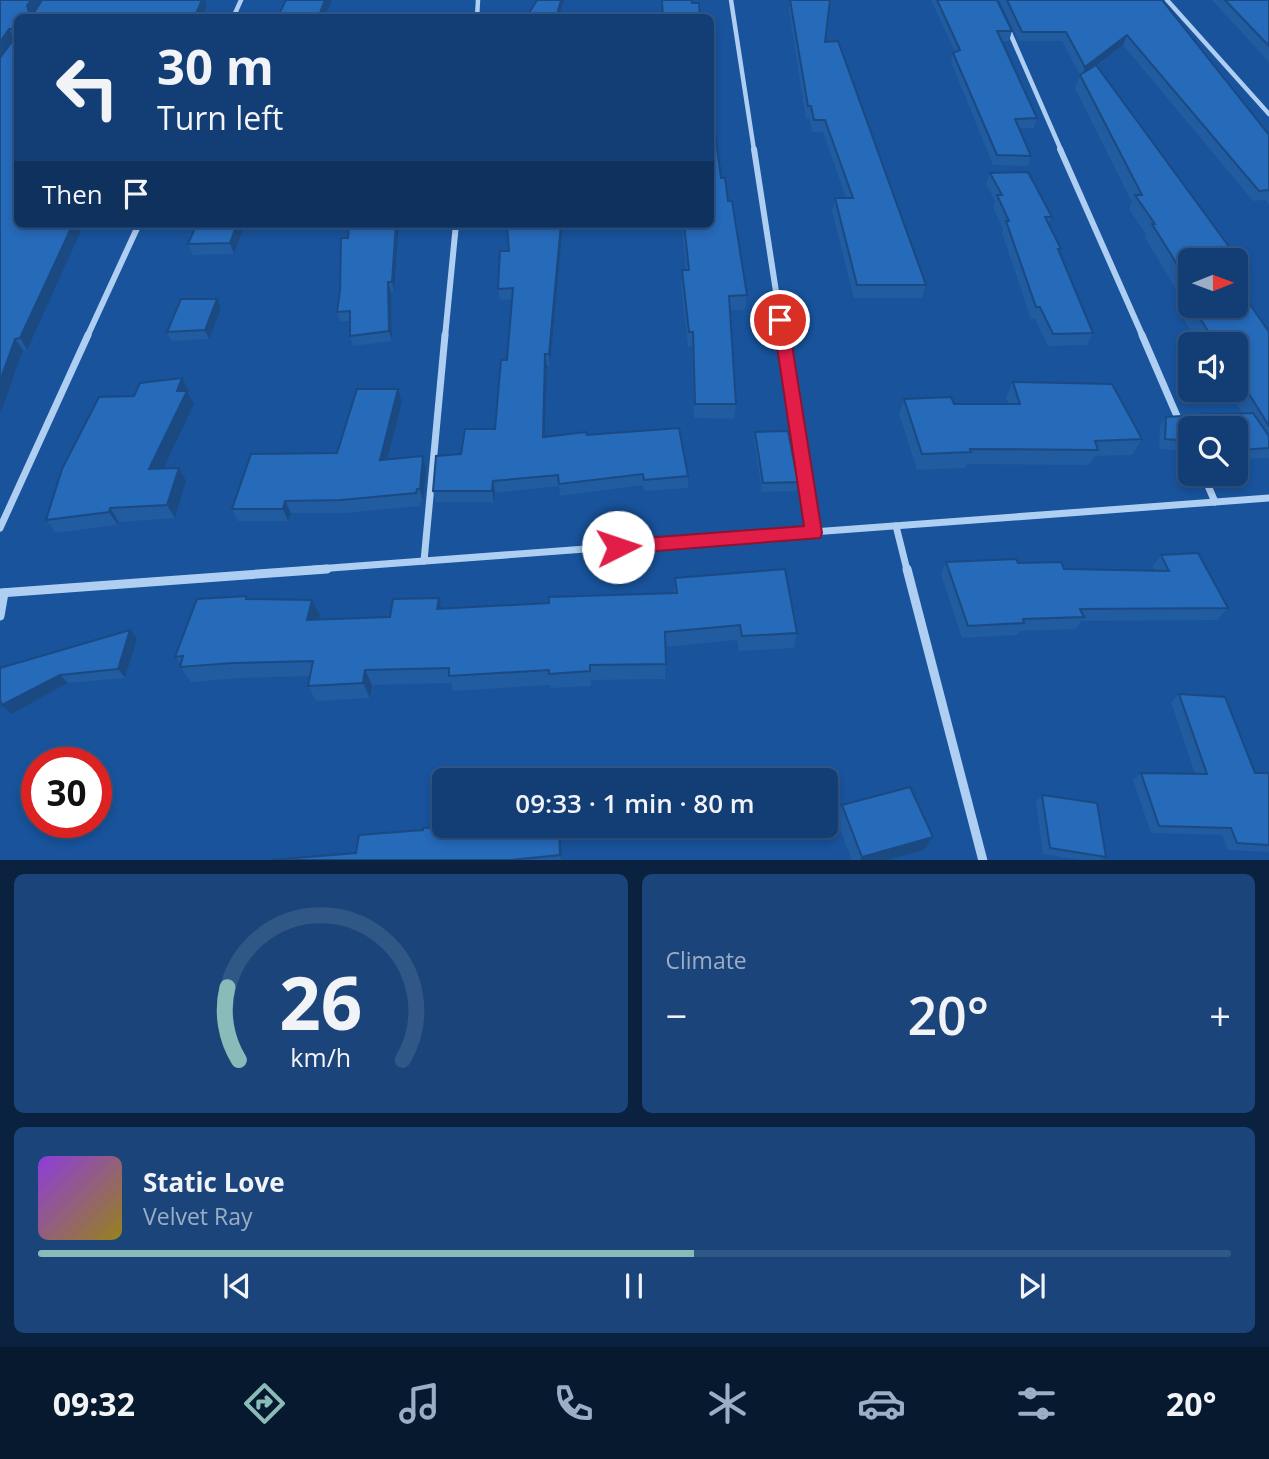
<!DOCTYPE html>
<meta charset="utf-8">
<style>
body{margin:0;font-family:"Open Sans",sans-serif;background:#1b457a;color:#f1f3f6;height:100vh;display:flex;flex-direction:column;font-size:26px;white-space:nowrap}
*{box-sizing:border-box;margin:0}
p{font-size:23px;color:#9caec5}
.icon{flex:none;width:38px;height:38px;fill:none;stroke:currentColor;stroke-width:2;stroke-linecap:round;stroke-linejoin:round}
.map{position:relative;height:860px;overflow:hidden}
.side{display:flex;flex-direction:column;gap:14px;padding:14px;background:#0a2240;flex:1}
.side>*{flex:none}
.guide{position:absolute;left:14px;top:14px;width:700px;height:214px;border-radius:10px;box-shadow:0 4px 10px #0003,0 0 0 2px #315787;background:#123e75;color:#f1f3f6;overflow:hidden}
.needle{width:46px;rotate:89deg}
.buttons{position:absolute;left:1178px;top:248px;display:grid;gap:14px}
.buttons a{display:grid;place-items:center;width:70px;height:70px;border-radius:10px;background:#123e75;box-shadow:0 4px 10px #0003,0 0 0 2px #315787;font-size:35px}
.speed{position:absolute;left:21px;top:747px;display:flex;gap:14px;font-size:35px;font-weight:700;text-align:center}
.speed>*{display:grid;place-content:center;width:91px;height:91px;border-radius:50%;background:#123e75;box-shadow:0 4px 10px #0003,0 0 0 2px #315787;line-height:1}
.speed .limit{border:10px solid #d22;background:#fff;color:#111}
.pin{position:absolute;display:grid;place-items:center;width:60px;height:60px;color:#fff;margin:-30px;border:4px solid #fff;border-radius:50%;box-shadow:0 2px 7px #0007}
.me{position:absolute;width:77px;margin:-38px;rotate:86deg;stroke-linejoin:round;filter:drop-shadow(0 0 5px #0008)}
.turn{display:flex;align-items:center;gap:24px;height:147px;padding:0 28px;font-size:32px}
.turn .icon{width:91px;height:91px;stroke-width:2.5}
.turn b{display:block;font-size:49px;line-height:60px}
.then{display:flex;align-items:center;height:66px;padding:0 28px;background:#0003;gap:14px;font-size:26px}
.big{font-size:52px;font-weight:600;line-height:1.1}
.side .tile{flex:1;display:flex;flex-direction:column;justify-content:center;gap:10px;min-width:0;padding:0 24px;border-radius:10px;background:#1b457a}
.side .dial{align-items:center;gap:0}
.dial svg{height:182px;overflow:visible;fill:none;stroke:#315787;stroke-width:7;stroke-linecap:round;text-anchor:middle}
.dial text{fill:#f1f3f6;stroke:none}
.song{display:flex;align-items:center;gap:21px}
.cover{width:84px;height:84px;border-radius:10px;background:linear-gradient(135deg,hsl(270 70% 55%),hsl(50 70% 35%))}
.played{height:7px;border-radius:4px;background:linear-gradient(90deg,#8bbbb9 55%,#315787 55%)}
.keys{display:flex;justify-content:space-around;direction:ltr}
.heat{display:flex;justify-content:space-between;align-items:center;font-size:38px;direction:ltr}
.side .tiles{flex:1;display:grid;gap:14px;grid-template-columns:1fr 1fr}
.tile:last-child{grid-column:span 2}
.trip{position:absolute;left:432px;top:768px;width:406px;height:70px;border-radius:10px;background:#123e75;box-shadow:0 4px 10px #0003,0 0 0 2px #315787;font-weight:600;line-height:70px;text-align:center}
.tab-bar{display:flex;height:112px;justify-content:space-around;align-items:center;background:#07192f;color:#9caec5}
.tab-bar .icon{width:49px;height:49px}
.tab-bar .selected{color:#8bbbb9}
.tab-bar b{font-size:32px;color:#f1f3f6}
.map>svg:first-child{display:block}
</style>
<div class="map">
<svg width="1269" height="861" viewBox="0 0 1269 861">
<rect width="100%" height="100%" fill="#18539c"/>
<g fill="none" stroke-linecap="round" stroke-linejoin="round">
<g stroke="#aecef2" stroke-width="4.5">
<path d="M731,0L754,150"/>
<path d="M1167,0L1269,114"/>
<path d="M233,18L241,0"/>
<path d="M477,18L478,0"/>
<path d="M1007,26L1061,150"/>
</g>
<g stroke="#aecef2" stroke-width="6">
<path d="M754,149L783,337"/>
<path d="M1060,149L1143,337"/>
<path d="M87,337L139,224"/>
<path d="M445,337L456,224"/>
</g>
<g stroke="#aecef2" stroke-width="7">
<path d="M783,335L813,533"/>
<path d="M1142,335L1180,423"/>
<path d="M1203,474L1215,502"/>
<path d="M896,526L907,570"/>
<path d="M0,528L88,335"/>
<path d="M424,561L445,335"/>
<path d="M304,570L1269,498"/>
</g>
<g stroke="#aecef2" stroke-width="9">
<path d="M907,569L983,861"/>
<path d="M0,593L327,569"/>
<path d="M0,616L4,593"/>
</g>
</g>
<g fill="#215ba0">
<path d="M0,0L207,6L202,18H18L27,350H23L4,404Z"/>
<path d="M789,0H830L825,42L926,285L922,298H854L832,211L835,198H846L823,132H812L809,118H806L789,11Z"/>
<path d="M931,0H997L1012,31L1009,41H1001L1037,118L1034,128H1019L1031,156L1028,166L993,165L951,62L953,53L955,52Z"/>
<path d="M999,0H1162L1269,135V205L1265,200L1253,201L1123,45L1097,65L1241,263L1236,273V261H1190V306H1236L1269,332V458L1236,459V429H1190V430L1188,425L1194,415L1243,414L1228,390H1236V345H1200L1183,318L1188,309L1145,238L1146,235L1129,209L1132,202L1075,88L1080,75L1062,41H1019Z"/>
<path d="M1212,0H1269V62Z"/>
<path d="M990,173L1052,217L1048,224L1061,249L1059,253L1093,333L1087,345L1048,346L1035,319H1031L1002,233L1003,230L993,207L995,201L986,184Z"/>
<path d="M721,178L728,201L747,295L745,310H730L736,404L734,419L694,418L692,347H688L681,284L682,270H686L682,224H710Z"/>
<path d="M193,224H245L234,254L193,255L188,244L196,227H194Z"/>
<path d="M399,224L394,292H391L392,341L353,346L350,336V321H340L337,312L348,238Z"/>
<path d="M563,224L550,366H547L544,437L587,435L688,476V488L644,491L643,485L560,496L559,486L495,493L494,502H436L433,491L461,454L495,429L507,360L512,299L500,300L498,289L509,251Z"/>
<path d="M221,309L209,339L171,341L167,332Z"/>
<path d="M1013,382L1142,439L1132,455L1095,456L1089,465L967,464L965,468L917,470L899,414L904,399L954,404H1008L1006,397Z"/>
<path d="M398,389L402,402L388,459L426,469L423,502H420V506L346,513H291L288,521H238L232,509L337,453Z"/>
<path d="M189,391L188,393L194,404L164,469L186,481L175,518L119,522L118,525L56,533L46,520Z"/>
<path d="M1166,417L1190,432V449L1188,451L1159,449L1160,426Z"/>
<path d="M755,432L798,482L796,491L762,492L754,441Z"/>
<path d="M1161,555L1228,608L1217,620L1081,621L1076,629L1020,631L1017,635L962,638L941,574L946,562L1018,563L1064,569L1154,570L1152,567Z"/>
<path d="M675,578L797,633L794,648L739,651L737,640L666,647L665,679L591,680V686L551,688V685L453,691L451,683L372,685L370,698L316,701L308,686L310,676L242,678L191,682L180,667L181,664L175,657L247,596L249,599L312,600L320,615L318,620L390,617L439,598L442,609L549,603L674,593Z"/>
<path d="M137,639L125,678L68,683L11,714L0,700Z"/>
<path d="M1179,694L1255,773H1269V852L1228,850L1222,835L1151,833L1133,780L1141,773L1195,774L1171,702Z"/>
<path d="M1042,795L1106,857L1101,860H1081L1043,854L1036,802Z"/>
<path d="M842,805L933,837L924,850L887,860H852L836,819Z"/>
<path d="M472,826H560L562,860H271L356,853L423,830Z"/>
</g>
<g fill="#1b4a82">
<path d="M31,0H42L32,18L27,6Z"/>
<path d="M197,0H205L207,6L202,18H194Z"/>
<path d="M325,0H332L324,18H318Z"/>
<path d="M561,0H564L559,18H556Z"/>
<path d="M9,29L15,40L0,60V42Z"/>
<path d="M1127,35L1123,45L1081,77L1085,67Z"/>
<path d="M73,224H84L27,350L20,338Z"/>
<path d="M237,224H245L234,254L230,243Z"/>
<path d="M396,224H399L394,292L392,282Z"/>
<path d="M561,224H563L550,366L549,354Z"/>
<path d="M388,282L391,292L392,341L389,331Z"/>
<path d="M217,299L221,309L209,339L205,330Z"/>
<path d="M15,339L23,350L4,404L0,412V381Z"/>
<path d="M545,354L547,366L544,449L543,437Z"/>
<path d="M182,378L189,391L188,393L194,404L157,483L149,469Z"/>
<path d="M398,389L402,402L384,473L380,460Z"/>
<path d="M423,456L426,469L423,502L420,489Z"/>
<path d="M179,468L186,481L175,518L167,505Z"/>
<path d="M493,481L495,493L494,502L492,491Z"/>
<path d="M285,501L291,513L288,521L283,509Z"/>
<path d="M110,508L119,522L118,525L109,512Z"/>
<path d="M439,598L443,614L437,609Z"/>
<path d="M312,600L320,615L314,636L307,620Z"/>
<path d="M130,630L137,639L125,678L118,669Z"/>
<path d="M365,670L372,685L370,698L363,683Z"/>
<path d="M60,675L68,683L11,714L2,705Z"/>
<path d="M559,826H560L562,860L560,855Z"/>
<path d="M933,837L924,850L887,860H860L862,857Z"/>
</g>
<g fill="#266aba" stroke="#1b4a82" stroke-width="2">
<path d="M0,0H31L27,6L29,12L35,11L42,0H202L194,18H18V224H73L20,338L15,339L0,381V58L17,35L16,29H9L0,42Z"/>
<path d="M286,0H325L318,18H277Z"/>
<path d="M537,0H561L556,18H526Z"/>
<path d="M662,0H691L692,3H699L700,18H663Z"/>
<path d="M790,0H830L825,42L838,41L926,285H857L835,198H853L825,120H814L811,106H808Z"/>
<path d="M937,0H997L1012,31H997L1037,118L1015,119L1031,156L997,155L953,53L960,50Z"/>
<path d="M1007,0H1162L1269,135V190L1259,191L1127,35L1085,67L1066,32H1022Z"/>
<path d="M1225,0H1269V46Z"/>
<path d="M1096,65L1241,263L1236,264V261H1190V285L1152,224H1155L1135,195H1142L1080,75Z"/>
<path d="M710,94L721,178H725L728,201H732L747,295L729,296L736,404H695L693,332H689L682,270H689L684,224H710Z"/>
<path d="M1028,172L1052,217H1045L1061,249H1058L1093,333L1053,334L1040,307H1036L1006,221H1009L997,195H1002L990,173Z"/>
<path d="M197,224H237L230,243L188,244Z"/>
<path d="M349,224H396L392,282H388L389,331L350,336V311L337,312L340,291L341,238H348Z"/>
<path d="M507,224H561L549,354H545L543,437L586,432L587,435L679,428L688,476L644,480L643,474L559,484L558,475L493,481L492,491H433L436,456L461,454L465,429H495L501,360H507L513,288L498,289L500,251H509Z"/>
<path d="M1236,284L1269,332V426L1236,373V345H1217L1192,306H1236Z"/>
<path d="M181,299H217L205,330L167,332Z"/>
<path d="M182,378L177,391H187L149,469L179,468L167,505L110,508L109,512L46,520L62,469L99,397L134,396L140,383Z"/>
<path d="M1013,382L1112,384L1142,439L1095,441L1098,450L970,449L971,452L922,454L904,399L951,397L954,404H1020Z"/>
<path d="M357,389H398L380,460L423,456L420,489H417L416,493L341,500L285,501L283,509H232L251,454L337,453Z"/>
<path d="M1253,413L1269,436V448L1239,450L1236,444V429H1200L1194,415Z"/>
<path d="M1181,416L1190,432V441L1165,439L1166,417Z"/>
<path d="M788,431L798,482L763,483L755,432Z"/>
<path d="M1198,553L1228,608L1080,609L1084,617L1023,619L1024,623L968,626L946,562L1016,559L1018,563L1061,562L1064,569L1169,571L1161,555Z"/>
<path d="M785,569L797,633L742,636L740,625L665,632L666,664L590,665V671L549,674V670L449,676V668L365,670L363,683L308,686L313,661L232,663L180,667L183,656L175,657L197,599L247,596L246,599L312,600L307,620L390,617L393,599L439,598L437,609L549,603V597L677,593L675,578Z"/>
<path d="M130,630L118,669L60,675L2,705L0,700V668Z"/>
<path d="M1179,694L1225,697L1255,773H1269V845L1237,843L1231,828L1159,826L1141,773L1207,774Z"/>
<path d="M910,787L933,837L862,857L842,805Z"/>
<path d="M1042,795L1097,803L1106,857L1050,848Z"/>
<path d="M472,826H559L560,855L511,860H271L356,853L359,835L423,830V828Z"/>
</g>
<path fill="#e11d48" stroke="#92132f" stroke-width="2" d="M780,315L788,320L822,533L820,538L618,554L612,552L610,547L612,542L618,540L804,526L773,320Z"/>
</svg>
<div class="buttons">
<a><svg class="needle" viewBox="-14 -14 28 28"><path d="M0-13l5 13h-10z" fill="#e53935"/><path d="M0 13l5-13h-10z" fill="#9caec5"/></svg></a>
<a><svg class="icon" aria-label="sound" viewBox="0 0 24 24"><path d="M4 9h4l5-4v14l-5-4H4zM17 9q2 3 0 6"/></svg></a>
<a><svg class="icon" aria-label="search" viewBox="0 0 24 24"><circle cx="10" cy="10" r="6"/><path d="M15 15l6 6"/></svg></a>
</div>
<div class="speed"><div class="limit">30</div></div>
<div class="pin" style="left:780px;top:320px;background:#d93025"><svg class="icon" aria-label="arrive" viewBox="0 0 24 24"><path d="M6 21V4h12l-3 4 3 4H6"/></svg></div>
<svg class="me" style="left:618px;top:547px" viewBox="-20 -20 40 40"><circle r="19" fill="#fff"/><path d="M0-13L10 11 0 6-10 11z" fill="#e11d48"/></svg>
<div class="trip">09:33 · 1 min · 80 m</div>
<div class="guide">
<div class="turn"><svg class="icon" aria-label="left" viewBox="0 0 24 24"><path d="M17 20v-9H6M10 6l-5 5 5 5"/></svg><div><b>30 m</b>Turn left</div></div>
<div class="then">Then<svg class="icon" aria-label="arrive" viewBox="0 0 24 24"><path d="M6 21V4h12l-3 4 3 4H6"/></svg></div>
</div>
</div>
<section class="side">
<div class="tiles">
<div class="tile dial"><svg viewBox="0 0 100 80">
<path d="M14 69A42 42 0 1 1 86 69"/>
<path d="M14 69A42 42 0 0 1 9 37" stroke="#8bbbb9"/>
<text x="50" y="56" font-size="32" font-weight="700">26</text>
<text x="50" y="72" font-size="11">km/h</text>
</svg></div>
<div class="tile"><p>Climate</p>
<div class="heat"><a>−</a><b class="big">20°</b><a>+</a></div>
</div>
<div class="tile">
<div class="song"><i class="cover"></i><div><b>Static Love</b><p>Velvet Ray</p></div></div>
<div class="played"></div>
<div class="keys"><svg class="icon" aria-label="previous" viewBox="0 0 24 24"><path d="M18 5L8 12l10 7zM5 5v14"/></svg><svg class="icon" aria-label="pause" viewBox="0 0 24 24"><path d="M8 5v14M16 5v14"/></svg><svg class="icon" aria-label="next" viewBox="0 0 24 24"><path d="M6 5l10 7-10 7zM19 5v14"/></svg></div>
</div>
</div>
</section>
<nav class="tab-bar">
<b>09:32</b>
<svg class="icon selected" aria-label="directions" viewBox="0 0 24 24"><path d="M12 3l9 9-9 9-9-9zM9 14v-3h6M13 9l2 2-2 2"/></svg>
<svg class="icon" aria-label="music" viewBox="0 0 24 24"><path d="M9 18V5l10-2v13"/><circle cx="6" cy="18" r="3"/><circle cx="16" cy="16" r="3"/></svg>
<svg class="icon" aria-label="phone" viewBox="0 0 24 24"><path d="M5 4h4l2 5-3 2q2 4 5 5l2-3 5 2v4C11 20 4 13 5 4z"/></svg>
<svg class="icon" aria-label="climate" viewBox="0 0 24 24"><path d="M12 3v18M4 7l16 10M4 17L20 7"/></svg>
<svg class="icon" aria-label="car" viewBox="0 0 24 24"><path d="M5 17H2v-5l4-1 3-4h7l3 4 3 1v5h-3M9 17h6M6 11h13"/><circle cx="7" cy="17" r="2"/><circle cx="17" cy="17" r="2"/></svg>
<svg class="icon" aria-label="filters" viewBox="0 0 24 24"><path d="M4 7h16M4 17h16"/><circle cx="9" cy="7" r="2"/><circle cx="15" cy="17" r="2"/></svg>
<b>20°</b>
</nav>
